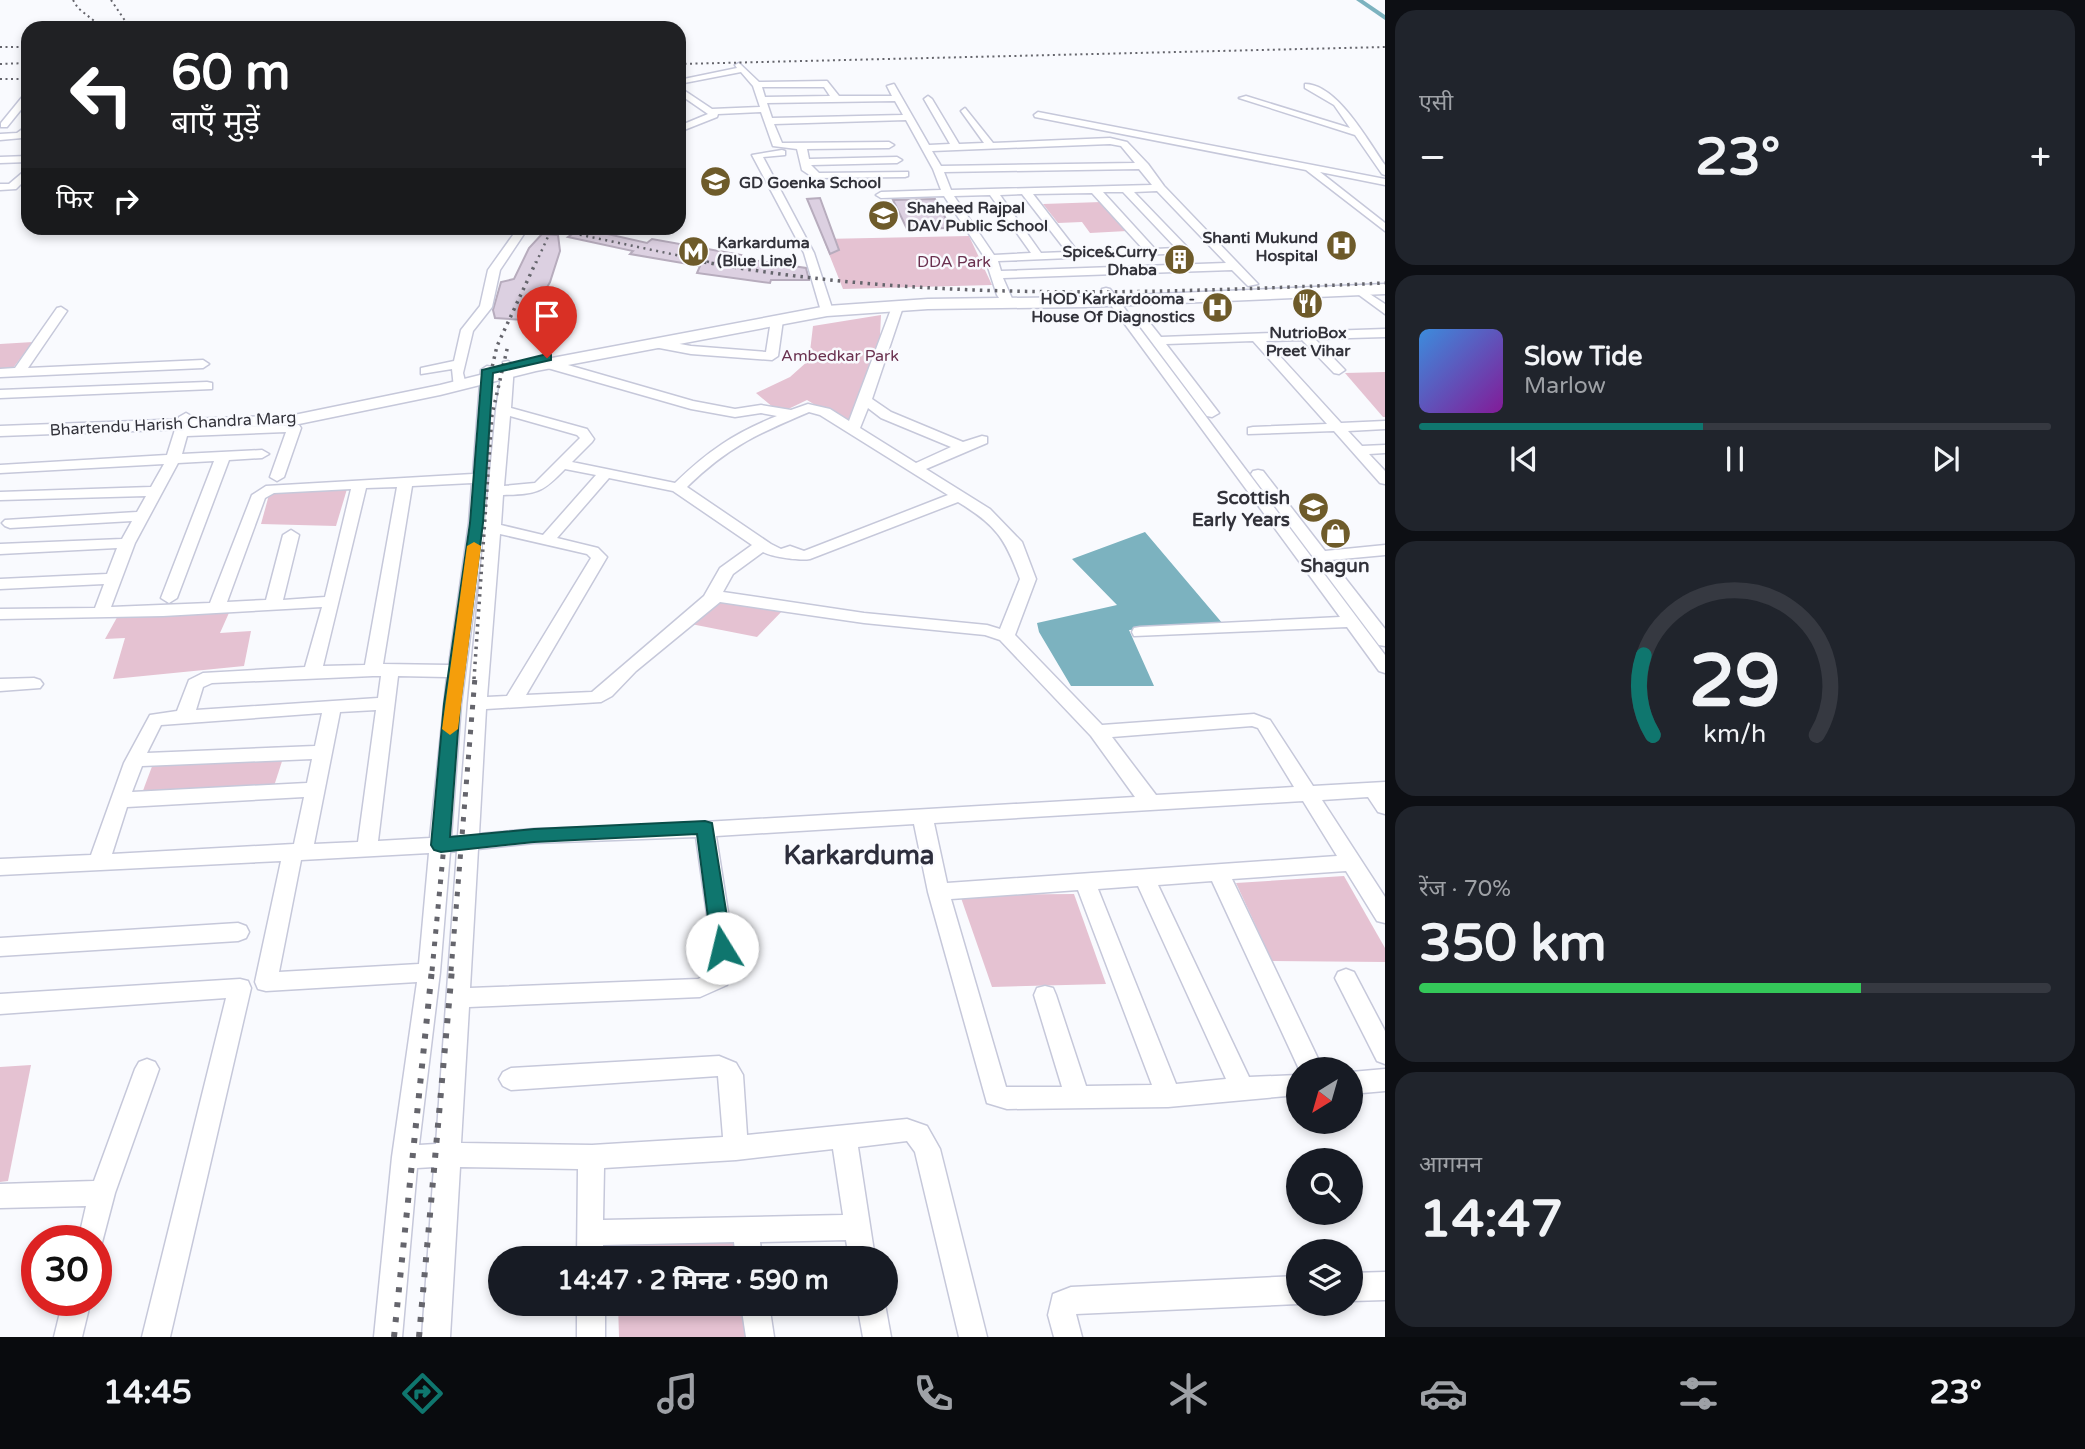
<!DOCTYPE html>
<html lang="hi">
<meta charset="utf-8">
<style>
body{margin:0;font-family:"Varela Round","Noto Sans Devanagari",sans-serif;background:#20242c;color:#f1f3f6;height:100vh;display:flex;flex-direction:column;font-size:26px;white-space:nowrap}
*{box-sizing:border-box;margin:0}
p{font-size:23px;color:#9ea1a6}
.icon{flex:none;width:38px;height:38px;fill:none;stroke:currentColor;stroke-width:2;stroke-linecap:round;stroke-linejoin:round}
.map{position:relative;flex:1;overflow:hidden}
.sheet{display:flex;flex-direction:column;gap:10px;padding:10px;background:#0d0f14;width:700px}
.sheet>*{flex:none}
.top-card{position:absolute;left:21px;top:21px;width:665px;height:214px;border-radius:21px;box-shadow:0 4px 10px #0003;background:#202124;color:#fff;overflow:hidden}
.needle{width:46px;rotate:217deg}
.fabs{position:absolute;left:1286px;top:1057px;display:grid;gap:14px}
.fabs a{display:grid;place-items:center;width:77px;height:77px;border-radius:50%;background:#171b24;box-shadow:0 4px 10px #0003;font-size:35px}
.speed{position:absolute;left:21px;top:1225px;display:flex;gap:14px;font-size:35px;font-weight:700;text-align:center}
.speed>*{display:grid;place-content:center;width:91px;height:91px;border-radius:50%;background:#171b24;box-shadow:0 4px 10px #0003;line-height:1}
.speed .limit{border:10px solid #d22;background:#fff;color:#111}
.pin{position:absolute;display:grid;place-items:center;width:60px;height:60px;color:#fff;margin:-72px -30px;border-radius:50% 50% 50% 0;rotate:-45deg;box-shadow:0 0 7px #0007}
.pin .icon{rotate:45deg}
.me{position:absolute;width:77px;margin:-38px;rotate:351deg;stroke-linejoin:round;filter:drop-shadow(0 0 5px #0008)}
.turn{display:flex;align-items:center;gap:24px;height:147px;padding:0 35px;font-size:32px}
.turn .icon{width:91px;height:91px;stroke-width:2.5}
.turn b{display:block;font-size:49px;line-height:60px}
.then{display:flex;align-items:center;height:66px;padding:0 35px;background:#0003;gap:14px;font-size:26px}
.big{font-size:52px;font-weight:800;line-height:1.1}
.sheet .card{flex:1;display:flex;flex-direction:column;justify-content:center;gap:10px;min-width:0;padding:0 24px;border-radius:21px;background:#20242c}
.sheet .dial{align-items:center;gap:0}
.dial svg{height:182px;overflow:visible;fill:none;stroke:#363941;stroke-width:7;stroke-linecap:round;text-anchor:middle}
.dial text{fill:#f1f3f6;stroke:none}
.song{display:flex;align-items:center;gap:21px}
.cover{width:84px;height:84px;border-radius:10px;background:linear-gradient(135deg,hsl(210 70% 55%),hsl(290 70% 35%))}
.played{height:7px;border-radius:4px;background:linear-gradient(90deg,#0f766e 45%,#363941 45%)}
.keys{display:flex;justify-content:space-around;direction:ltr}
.heat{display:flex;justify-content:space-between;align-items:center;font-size:38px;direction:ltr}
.charge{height:10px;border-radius:5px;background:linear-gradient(90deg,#34c759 70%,#363941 0)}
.trip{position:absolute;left:488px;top:1246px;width:410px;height:70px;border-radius:35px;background:#171b24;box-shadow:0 4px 10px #0003;font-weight:800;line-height:70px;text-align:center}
.tabs{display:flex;height:112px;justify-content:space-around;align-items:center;background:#090b0e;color:#9ea1a6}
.tabs .icon{width:49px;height:49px}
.tabs .selected{color:#0f766e}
.tabs b{font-size:32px;color:#f1f3f6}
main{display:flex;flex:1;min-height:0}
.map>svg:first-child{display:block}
</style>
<main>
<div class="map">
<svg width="1385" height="1337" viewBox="0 0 1385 1337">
<rect width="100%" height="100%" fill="#f9fafe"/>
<g fill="#e5c2d2">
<path d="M1101,202L1127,231L1090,233L1082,222L1058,223L1043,204Z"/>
<path d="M969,236L992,285L843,289L823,239Z"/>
<path d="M881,315L880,336L848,422H843L807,400L780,413L756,393L790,377L809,360L813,326Z"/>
<path d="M33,342L13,368L0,369V344Z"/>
<path d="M1385,372V417H1383L1345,373Z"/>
<path d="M347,489L336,526L261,524L270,491Z"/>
<path d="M724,592L787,606L757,637L691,624Z"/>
<path d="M232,606L220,633L251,631L244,666L113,679L125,638L105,639L120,612Z"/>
<path d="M287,746L274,786L141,796L157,753Z"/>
<path d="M1344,876L1385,948V962L1272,961L1236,883Z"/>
<path d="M1074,894L1106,984L992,987L960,895Z"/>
<path d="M31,1065L8,1181L0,1182V1067Z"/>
<path d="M742,1230L746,1258H616L615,1235Z"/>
<path d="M618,1304H751L755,1337H619Z"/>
</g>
<path fill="#7cb2bf" d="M1145,532L1223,624L1129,630L1154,686H1071L1039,632L1037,623L1117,605L1072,559Z"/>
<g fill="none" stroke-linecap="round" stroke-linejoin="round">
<path fill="#7cb2bf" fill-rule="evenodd" d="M1356,0H1363L1385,15V20Z"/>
</g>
<g fill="#dcd0e1" stroke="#b7acbd" stroke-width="2">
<path d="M820,198L839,250L830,254L807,199Z"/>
<path d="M935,199L951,228L907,229L893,200Z"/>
<path d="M581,228L647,243L652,239L741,255L739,258L806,268L809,280H771L770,283L697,273L700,266L630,254L633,251L568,237Z"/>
<path d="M542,234L558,235L560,251L550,282L541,298L524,320L495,318L493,310L501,282L514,279L529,248Z"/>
</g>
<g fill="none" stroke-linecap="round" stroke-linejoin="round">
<defs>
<g id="minor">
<path d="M739,63L759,82L827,81L839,96H892L887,86L894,84L929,145L950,144L924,99L928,96L932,99L959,144L984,143L961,111L965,108L993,143L1110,138L1127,142L1148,164L1164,186L1258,284L1248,286L1232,270L1003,278L1014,303L1004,305L997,295L985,258L944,196L881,198L876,195L881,192L941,190L933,169L906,120L774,124L782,143L889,142L894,145L889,148L807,149L809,159L897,157L902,160L897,163L811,165L819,173L908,172V176L905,177L814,178L802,170L797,149L773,146L761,112L718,114L717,117L679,132V126L708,114L679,94V87L712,109L760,107L753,86L741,72L679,84V80L737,68L735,65ZM762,87H824L830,96L765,97ZM895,101L903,115L772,118L767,103ZM1110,144L1121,146L1135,163L941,166L932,151ZM1139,169L1152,185L951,190L944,172ZM1157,191L1226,263L1001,271L998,261L1189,253V249L1134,192ZM1103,192H1123L1176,248L1155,249ZM1092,193L1143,249L1078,252L1033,194ZM1022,194L1067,252L1041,253L1000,195ZM990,195L1031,253L994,255L954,196Z"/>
<path d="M1305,84C1337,84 1368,141 1385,165V175L1382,174L1355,135L1239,98L1246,96L1350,128L1334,105L1305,88Z"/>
<path d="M23,96H28V101L7,127H1V123Z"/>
<path d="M1038,112L1385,179V185L1320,172L1385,223V231L1306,170L1035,117L1034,115Z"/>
<path d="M28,125V133L22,138L0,140V134L17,133Z"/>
<path d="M782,150L785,151V155L763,157L814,253L833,311L831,314L821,311L804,253L752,155Z"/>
<path d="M28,156V162L0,163V157Z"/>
<path d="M28,168V177L16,189L0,190V184H9Z"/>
<path d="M518,228H528L500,270L492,307L473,331L463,373L466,385L459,389L454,388L452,369L421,374V368L454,361L461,330L480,306L488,270Z"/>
<path d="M1359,287L1385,304V314L1355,292L1353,290Z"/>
<path d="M1106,288L1110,289L1385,655V673L1379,671L1347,627L1134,636L1132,632L1134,628L1140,627L1340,617L1102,293V289Z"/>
<path d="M893,304L903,307L872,399L891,412L963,442L982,436L987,437V443L926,469L990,509L1022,542L1036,579L1015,635L1102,725L1254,714L1270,720L1313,786L1385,782V814L1378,812L1368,797L1322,800L1385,897V923L1377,921L1346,871L1232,879L1323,1069H1299L1212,881L1158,885L1249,1077L1298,1075V1095L1168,1107L1007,1109L987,1103L928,892L914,824L716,836L736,963L727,985L700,997L469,1007L461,1143L592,1145L723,1137L718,1076L511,1090L503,1086L499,1079L503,1072L511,1068L719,1056L736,1063L743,1075L747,1135L907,1119L927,1126L940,1149L987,1337H959L915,1152L907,1141L858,1147L875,1258H849L846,1240L760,1242L762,1258H736L734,1242L603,1245V1258H577L578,1169L460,1167L450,1337H422L434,1167L417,1168L402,1337H374L392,1157L417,982L266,991L258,989L255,982L281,861L0,875V859L91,855L124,763L150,715L177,711L189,680L203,673L305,667L322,607L163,616L0,619V609L95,608L104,584L0,589V579L107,574L117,548L0,554V544L122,539L132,521L10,528L5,526L2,523L5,520L137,512L146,496L0,500V492L151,487L164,464L0,473V465L167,455L179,417L186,413L193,417L190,428L299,425L301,428L284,477L277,481L270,477L286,432L187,436L182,454L262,450L269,454L262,458L229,460L177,598L169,603L161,598L214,461L178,463L135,543L111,607L210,603L252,495L266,486L473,474L481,370L487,366L492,367L485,523L461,704L451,837L458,836L468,703L496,410L503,362L508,361L514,365L511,408L587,429L594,439L592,442L572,462L675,483C708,451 734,433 777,416L761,413L735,417L691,409L544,367V361H554L693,401L735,409L761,405L791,410L808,404L830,409L849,421ZM868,408L881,418L951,447L916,463L860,428ZM809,412L820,415L948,495L804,551L790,546L781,549L771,544L687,487C728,447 757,434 809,412ZM510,416L577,435L580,438L535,483L504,486ZM565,469L596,475L543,535L501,525L503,495C537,494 542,493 565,469ZM609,478L673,491L752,545L720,568L704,596L592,692L526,695L607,557L598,548L557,538ZM472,483L469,523L449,665L383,664L412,486ZM397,487L365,665L323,666L366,488ZM351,489L325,597L283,600L299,535L291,530L283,535L266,600L227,602L265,498L274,493ZM958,502C996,525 1005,538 1020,579L1000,629L987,625L864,613L723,592L733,574L763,552C772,557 800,561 810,559ZM500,534L587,554L591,558L507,696L487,697ZM720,602L864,623L985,635L1000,640L1091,736L1135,797L635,826L534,829L479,834L486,709L601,702L612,696L636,671ZM373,676H381L378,698L196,710L203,687L212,683ZM398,676L447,677L430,838L378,841ZM376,710L358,842L314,844L340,712ZM322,713L315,746L147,753L161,725ZM1252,726L1258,728L1294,787L1156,795L1112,737ZM312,759L307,783L132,792L142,766ZM304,797L294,844L112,854L127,807ZM1303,801L1337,856L947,883L934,823ZM696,837L714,963L710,973L698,979L470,988L478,849L534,843ZM457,851L436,1144L419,1145L440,972L450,852ZM429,853L419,964L279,972L301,860ZM1138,886L1226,1079L1176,1084L1098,889ZM1078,890L1152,1085L1086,1086L1056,995L1053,988L1045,986L1037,988L1034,995L1062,1087H1006L951,899ZM833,1149L843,1215L603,1220L604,1168L736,1160Z"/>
<path d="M61,307L67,311L28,368L203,360L209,364L203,368L0,377V369L15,368L57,308Z"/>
<path d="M777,316L783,320L778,356L772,360L691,354L654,347L652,344L658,340L691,346L766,352L771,320Z"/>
<path d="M1142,317L1146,318L1161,337L1385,329V337L1315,339L1345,370L1339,374L1334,373L1302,340L1266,341L1341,423L1385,421V429L1348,431L1362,446L1385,445V453L1369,454L1385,471V484L1380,483L1334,431L1248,434V428L1253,427L1327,424L1253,341L1166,344L1219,413L1212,417L1207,416L1136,321Z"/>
<path d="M207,382L212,383V389L0,398V390Z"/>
<path d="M1258,470L1263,471L1325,551L1385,545V555L1331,560L1385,629V646L1379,645L1253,477L1251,474L1253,471Z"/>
<path d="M34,678L40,680L43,684L40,688L0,691V679Z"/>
<path d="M238,923L246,926L249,932L246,938L238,941L0,956V938Z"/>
<path d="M1346,969L1354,972L1385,1031V1064L1377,1061L1335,978L1338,972Z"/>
<path d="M240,979L248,981L251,988L170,1337H142L226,998L0,1014V994Z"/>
<path d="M147,1059L155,1062L159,1069L115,1193L100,1250L96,1252V1241H78L86,1206L0,1208V1184L94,1181L135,1069L139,1062Z"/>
<path d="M1385,1069V1091L1351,1094V1072Z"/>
<path d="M1385,1272V1300L1351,1301V1273Z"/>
<path d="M1298,1276V1304L1076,1314L1082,1337H1054L1048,1315L1053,1294L1071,1287Z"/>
<path d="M63,1300H91L82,1337H54Z"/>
<rect x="577" y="1304" width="28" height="33"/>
<path d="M741,1304H769L774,1337H746Z"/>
<path d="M857,1304H885L891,1337H863Z"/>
</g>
<path id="major" d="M1385,284V294L1086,307L928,309L827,316L536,371L440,395L294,425L0,436V426L294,415L440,385L536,361L827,306L928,299L1086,297Z"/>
</defs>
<use href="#minor" stroke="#c6c8da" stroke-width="3"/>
<use href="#major" stroke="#c6c8da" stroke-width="3"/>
<use href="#minor" fill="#fff" fill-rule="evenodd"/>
<use href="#major" fill="#fff" fill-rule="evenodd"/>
<g stroke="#65656c" stroke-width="2" stroke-dasharray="2 3.5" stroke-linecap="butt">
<path d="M73,0L78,8L103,28"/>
<path d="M111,0L130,28"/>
<path d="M0,47H28"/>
<path d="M0,64L28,63"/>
<path d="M679,64L1385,47"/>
<path d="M0,79H28"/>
</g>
<g stroke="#65656c" stroke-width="2.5" stroke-dasharray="2 4.5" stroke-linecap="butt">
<path d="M548,228L714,263"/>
<path d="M536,263L552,228"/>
</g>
<g stroke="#65656c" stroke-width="3.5" stroke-dasharray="2.5 5" stroke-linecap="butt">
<path d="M704,262C930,303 1157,293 1385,283"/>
<path d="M459,679L481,415L497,346L536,262"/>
<path d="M474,679L492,415L508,345"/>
</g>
<g stroke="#65656c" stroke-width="5" stroke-dasharray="4.5 8" stroke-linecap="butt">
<path d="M432,971L460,677"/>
<path d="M451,971L475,677"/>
</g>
<g stroke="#65656c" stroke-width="6" stroke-dasharray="5 10" stroke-linecap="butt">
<path d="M394,1337L432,969"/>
<path d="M419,1337L452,969"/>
</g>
</g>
<path fill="#0f766e" stroke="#0a4d48" stroke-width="2" d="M547,354L551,355V360L493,373L483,523L460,704L450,837L534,829L705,821L712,823L732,948L729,954L722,956L715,954L712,948L697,834L534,842L441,852L434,850L431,845L444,704L470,523L482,370Z"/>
<path fill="#f59e0b" d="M474,542L481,546L458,729L450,735L442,729L467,546Z"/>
<defs>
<symbol id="school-disc" viewBox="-11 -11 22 22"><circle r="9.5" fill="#6e5b2a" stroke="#f9fafe"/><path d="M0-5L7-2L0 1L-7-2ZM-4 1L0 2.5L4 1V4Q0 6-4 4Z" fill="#fff"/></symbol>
<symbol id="hospital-disc" viewBox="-11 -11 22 22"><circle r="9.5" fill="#6e5b2a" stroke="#f9fafe"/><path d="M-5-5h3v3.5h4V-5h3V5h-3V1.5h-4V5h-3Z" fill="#fff"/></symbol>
<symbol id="metro-disc" viewBox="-11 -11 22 22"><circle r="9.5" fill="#6e5b2a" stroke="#f9fafe"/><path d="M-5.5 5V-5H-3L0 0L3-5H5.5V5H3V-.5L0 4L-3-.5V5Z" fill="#fff"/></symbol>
<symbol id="building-disc" viewBox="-11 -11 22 22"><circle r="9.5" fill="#6e5b2a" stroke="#f9fafe"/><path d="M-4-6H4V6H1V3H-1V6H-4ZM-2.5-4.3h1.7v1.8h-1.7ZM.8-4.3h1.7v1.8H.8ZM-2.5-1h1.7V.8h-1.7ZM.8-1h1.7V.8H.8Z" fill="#fff"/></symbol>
<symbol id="restaurant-disc" viewBox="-11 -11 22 22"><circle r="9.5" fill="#6e5b2a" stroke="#f9fafe"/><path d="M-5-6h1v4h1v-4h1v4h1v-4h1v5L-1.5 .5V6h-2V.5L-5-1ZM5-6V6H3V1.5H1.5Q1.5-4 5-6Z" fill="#fff"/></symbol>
<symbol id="shop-disc" viewBox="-11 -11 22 22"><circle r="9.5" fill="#6e5b2a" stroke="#f9fafe"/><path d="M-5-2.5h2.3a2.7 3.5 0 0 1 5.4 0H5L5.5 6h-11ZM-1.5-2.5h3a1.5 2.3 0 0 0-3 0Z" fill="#fff"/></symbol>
</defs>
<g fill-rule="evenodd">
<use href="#school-disc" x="698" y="164" width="35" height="35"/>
<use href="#school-disc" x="866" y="198" width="35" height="35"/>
<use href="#hospital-disc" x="1324" y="228" width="35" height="35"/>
<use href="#metro-disc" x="676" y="234" width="35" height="35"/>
<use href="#building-disc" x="1162" y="242" width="35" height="35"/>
<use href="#restaurant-disc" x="1290" y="286" width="35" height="35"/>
<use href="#hospital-disc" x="1200" y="290" width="35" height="35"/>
<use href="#school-disc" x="1296" y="490" width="35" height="35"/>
<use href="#shop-disc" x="1318" y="516" width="35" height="35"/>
</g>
<g text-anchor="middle" stroke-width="5" stroke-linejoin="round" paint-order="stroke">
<g font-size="16" font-weight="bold" fill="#32323a" stroke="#f9fafe" text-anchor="start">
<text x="739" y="188">GD Goenka School</text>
<text x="907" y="213">Shaheed Rajpal<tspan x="907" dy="18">DAV Public School</tspan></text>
<text x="1318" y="243" text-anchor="end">Shanti Mukund<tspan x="1318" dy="18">Hospital</tspan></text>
<text x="717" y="248">Karkarduma<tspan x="717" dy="18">(Blue Line)</tspan></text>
<text x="1157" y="257" text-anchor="end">Spice&amp;Curry<tspan x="1157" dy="18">Dhaba</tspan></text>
<text x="1195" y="304" text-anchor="end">HOD Karkardooma -<tspan x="1195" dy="18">House Of Diagnostics</tspan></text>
<text x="1308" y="338" text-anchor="middle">NutrioBox<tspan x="1308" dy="18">Preet Vihar</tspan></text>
</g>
<g font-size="16" fill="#6a314f" stroke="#f9fafe">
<text x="954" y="267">DDA Park</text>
<text x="840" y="361">Ambedkar Park</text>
</g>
<g font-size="16" fill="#32323a" stroke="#f9fafe">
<text transform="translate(173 423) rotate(-3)" y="6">Bhartendu Harish Chandra Marg</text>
</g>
<g font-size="19" font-weight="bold" fill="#32323a" stroke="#f9fafe" text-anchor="end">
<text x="1290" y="504">Scottish<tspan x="1290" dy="22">Early Years</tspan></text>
<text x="1335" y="572" text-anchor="middle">Shagun</text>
</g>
<g font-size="26" font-weight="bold" fill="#2d2e3c" stroke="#f9fafe">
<text x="859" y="864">Karkarduma</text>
</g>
</g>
</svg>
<div class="fabs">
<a><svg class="needle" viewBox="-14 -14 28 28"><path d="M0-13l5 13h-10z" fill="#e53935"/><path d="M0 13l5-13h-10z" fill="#9ea1a6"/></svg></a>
<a><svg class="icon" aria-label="search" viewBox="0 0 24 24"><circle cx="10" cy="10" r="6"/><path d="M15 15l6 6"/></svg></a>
<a><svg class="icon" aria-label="layers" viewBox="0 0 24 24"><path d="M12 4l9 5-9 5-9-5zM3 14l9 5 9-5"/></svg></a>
</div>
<div class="speed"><div class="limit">30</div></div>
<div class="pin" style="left:547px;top:358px;background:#d93025"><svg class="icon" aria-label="arrive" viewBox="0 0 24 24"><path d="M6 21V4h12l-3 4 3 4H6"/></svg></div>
<svg class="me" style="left:722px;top:948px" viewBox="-20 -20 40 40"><circle r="19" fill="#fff"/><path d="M0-13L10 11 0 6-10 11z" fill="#0f766e"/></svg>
<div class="trip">14:47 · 2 मिनट · 590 m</div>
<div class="top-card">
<div class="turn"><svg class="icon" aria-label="left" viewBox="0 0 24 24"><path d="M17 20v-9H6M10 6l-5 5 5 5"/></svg><div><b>60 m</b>बाएँ मुड़ें</div></div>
<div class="then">फिर<svg class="icon" aria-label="right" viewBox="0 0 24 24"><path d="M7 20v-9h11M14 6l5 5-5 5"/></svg></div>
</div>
</div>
<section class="sheet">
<div class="card"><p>एसी</p>
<div class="heat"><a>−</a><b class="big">23°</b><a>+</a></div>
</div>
<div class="card">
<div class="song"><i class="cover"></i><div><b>Slow Tide</b><p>Marlow</p></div></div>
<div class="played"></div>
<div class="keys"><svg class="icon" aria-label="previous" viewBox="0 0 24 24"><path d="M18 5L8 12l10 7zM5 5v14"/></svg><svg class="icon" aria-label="pause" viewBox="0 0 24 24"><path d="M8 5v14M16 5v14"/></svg><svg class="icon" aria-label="next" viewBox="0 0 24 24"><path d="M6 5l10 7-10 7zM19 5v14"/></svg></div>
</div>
<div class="card dial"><svg viewBox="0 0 100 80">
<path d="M14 69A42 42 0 1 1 86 69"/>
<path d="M14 69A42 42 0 0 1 10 34" stroke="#0f766e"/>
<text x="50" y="56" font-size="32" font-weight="700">29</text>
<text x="50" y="72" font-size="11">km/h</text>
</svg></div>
<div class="card"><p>रेंज · 70%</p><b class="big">350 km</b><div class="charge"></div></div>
<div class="card"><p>आगमन</p><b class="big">14:47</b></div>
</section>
</main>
<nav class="tabs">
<b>14:45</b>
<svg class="icon selected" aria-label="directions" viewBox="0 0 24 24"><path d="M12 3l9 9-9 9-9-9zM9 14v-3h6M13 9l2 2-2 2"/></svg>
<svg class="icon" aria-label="music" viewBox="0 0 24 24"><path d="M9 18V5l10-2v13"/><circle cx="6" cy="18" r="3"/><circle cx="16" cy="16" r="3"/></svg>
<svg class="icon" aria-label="phone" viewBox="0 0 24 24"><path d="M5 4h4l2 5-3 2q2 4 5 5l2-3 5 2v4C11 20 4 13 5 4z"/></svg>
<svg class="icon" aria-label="climate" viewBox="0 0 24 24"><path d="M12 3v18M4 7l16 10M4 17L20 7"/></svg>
<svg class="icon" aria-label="car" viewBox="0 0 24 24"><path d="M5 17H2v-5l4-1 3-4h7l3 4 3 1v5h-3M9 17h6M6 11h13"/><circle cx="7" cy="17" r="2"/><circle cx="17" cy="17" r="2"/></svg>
<svg class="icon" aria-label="filters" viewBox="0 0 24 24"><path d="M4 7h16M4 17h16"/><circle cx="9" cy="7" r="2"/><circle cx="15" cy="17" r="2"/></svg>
<b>23°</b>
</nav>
